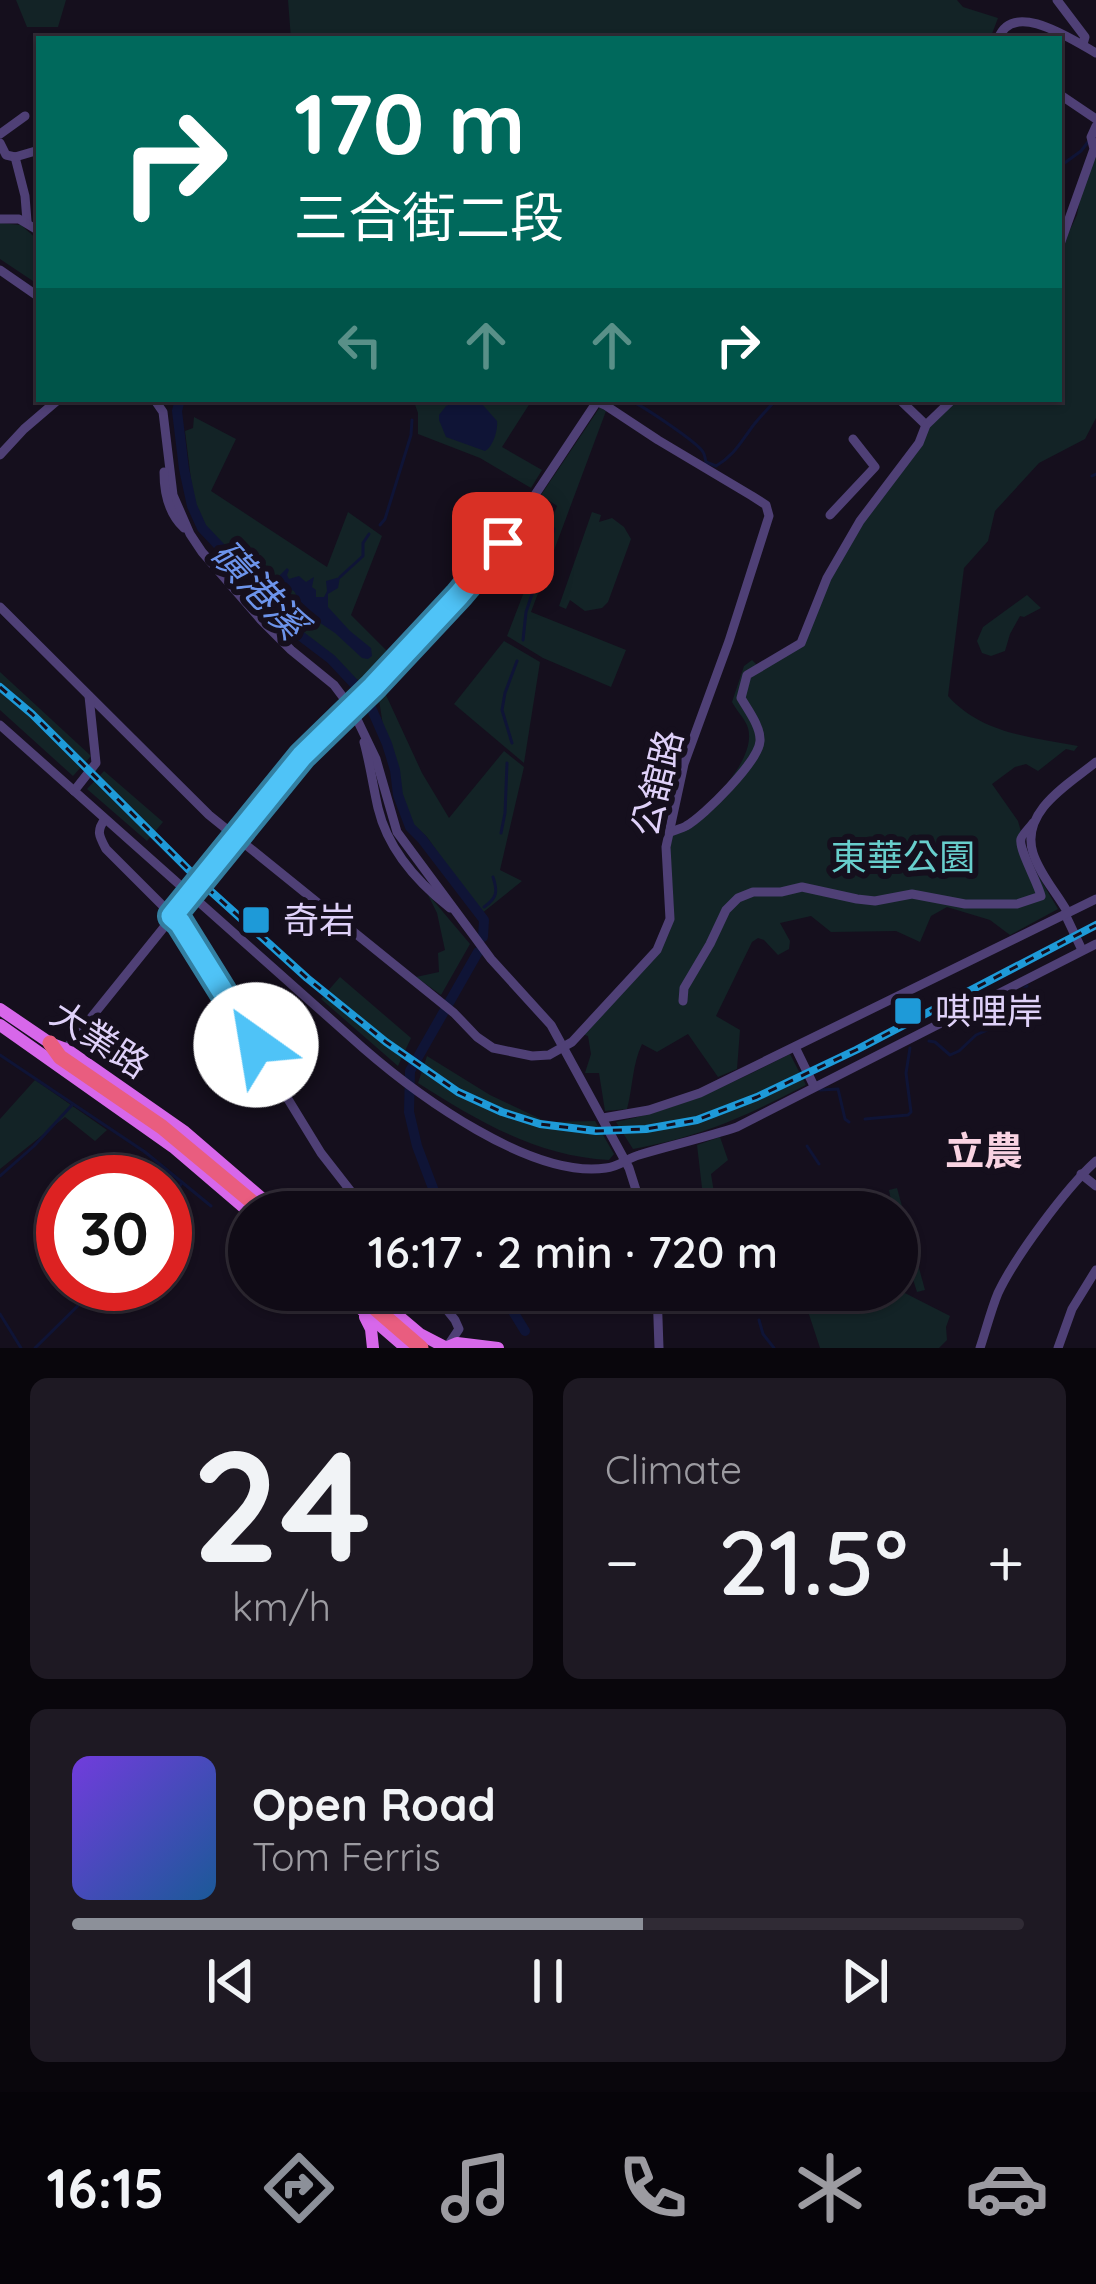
<!DOCTYPE html>
<meta charset="utf-8">
<style>
body{margin:0;font-family:Quicksand,"Noto Sans TC",sans-serif;background:#1e1923;color:#f1f3f6;height:100vh;display:flex;flex-direction:column;font-size:45px;white-space:nowrap}
*{box-sizing:border-box;margin:0}
p{font-size:39px;color:#9c9ba1}
.icon{flex:none;width:66px;height:66px;fill:none;stroke:currentColor;stroke-width:2;stroke-linecap:round;stroke-linejoin:round}
.map{position:relative;height:1348px;overflow:hidden}
.panel{display:flex;flex-direction:column;gap:30px;padding:30px;background:#09060c;flex:1}
.panel>*{flex:none}
.top-card{position:absolute;left:36px;top:36px;width:1026px;height:366px;border-radius:0px;box-shadow:0 3px 9px #0004,0 0 0 3px #302b35;background:#00695c;color:#fff;overflow:hidden}
.speed{position:absolute;left:36px;top:1155px;display:flex;gap:24px;font-size:60px;font-weight:700;text-align:center}
.speed>*{display:grid;place-content:center;width:156px;height:156px;border-radius:50%;background:#100b16;box-shadow:0 3px 9px #0004,0 0 0 3px #302b35;line-height:1}
.speed .limit{border:18px solid #d22;background:#fff;color:#111}
.pin{position:absolute;display:grid;place-items:center;width:102px;height:102px;color:#fff;margin:-51px;border-radius:24px;box-shadow:0 6px 18px #0006}
.me{position:absolute;width:132px;margin:-66px;rotate:328deg;stroke-linejoin:round;filter:drop-shadow(0 0 9px #0008)}
.turn{display:flex;align-items:center;gap:42px;height:252px;padding:0 60px;font-size:54px}
.turn .icon{width:156px;height:156px;stroke-width:2.5}
.turn b{display:block;font-size:84px;line-height:102px}
.lanes{display:flex;align-items:center;height:114px;padding:0 60px;background:#0003;justify-content:center;gap:60px;direction:ltr}
.lanes .off{opacity:.35}
.big{font-size:90px;font-weight:600;line-height:1.1}
.panel .widget{flex:1;display:flex;flex-direction:column;justify-content:center;gap:18px;min-width:0;padding:0 42px;border-radius:18px;background:#1e1923}
.panel .dial{align-items:center;gap:0}
.dial b{font-size:156px;line-height:1}
.song{display:flex;align-items:center;gap:36px}
.cover{width:144px;height:144px;border-radius:18px;background:linear-gradient(135deg,hsl(260 70% 55%),hsl(210 70% 35%))}
.played{height:12px;border-radius:6px;background:linear-gradient(90deg,#8c9099 60%,#302b35 60%)}
.keys{display:flex;justify-content:space-around;direction:ltr}
.heat{display:flex;justify-content:space-between;align-items:center;font-size:66px;direction:ltr}
.panel .tiles{flex:1;display:grid;gap:30px;grid-template-columns:1fr 1fr}
.widget:last-child{grid-column:span 2}
.trip{position:absolute;left:228px;top:1191px;width:690px;height:120px;border-radius:60px;background:#100b16;box-shadow:0 3px 9px #0004,0 0 0 3px #302b35;font-weight:600;line-height:120px;text-align:center}
.tabs{display:flex;height:192px;justify-content:space-around;align-items:center;background:#060409;color:#9c9ba1}
.tabs .icon{width:84px;height:84px}
.tabs .current{color:#8c9099}
.tabs b{font-size:54px;color:#f1f3f6}
.map>svg:first-child{display:block}
</style>
<div class="map">
<svg width="1096" height="1348" viewBox="0 0 1096 1348">
<rect width="100%" height="100%" fill="#150f1d"/>
<g fill="#132326">
<path d="M16,0H66L58,27H27Z"/>
<path d="M288,0H957L963,7L998,18L990,39H291Z"/>
<path d="M1096,151V418L1085,439L1039,463L995,511L988,541L964,568L948,696C982,734 1031,737 1078,746L1074,751L1066,749L1038,771L1026,764L1015,767L992,784L1018,821L1029,860L1058,909L1010,935L990,920L947,907L931,916L920,942L896,931L831,932L811,916L780,923L790,941L789,949L778,955L764,940L758,938L752,942L716,1016L740,1030L737,1069L718,1077L688,1034L657,1052L642,1044C632,1065 633,1087 627,1109L605,1111L599,1073H585L591,1054L588,1036L582,1034C604,1011 669,952 672,923C676,895 668,866 670,837C696,818 758,764 748,728C746,720 736,710 732,702L744,666L752,660L757,665L798,644L820,588L926,425L957,399H1059V253L1077,215L1080,199Z"/>
<path d="M0,223L21,225L39,241V285L0,259Z"/>
<path d="M413,399L532,400L502,447L542,470L531,488L480,458L418,434V413Z"/>
<path d="M600,407L606,411L531,612L626,650L611,687L543,658L507,636L557,506L541,495Z"/>
<path d="M194,417L236,439L211,491L327,567L348,512L382,536L351,615L393,657L369,685L356,679L329,653L303,633L205,528L194,504L185,431L193,428Z"/>
<path d="M592,512L601,515L599,522L612,518L624,527L631,539L608,602L602,608L585,611L570,600L566,609L559,606Z"/>
<path d="M1027,595L1041,608L1024,617L1020,616L1010,634L1005,651L991,656L982,653L977,641L983,627Z"/>
<path d="M504,641L540,662L524,763L454,704Z"/>
<path d="M408,666L388,688L386,695L422,773L449,818L504,751L524,767L500,870L522,881L481,914L427,837L413,824L402,796L397,770L387,752L378,693L402,667Z"/>
<path d="M0,672L91,756L73,776L0,710Z"/>
<path d="M104,771L163,822L147,841L87,789Z"/>
<path d="M427,893L470,944L441,995L416,977L439,972L438,953L445,950L437,913Z"/>
<path d="M340,977L411,1038L398,1066L321,999Z"/>
<path d="M790,1054L806,1085C746,1116 701,1137 633,1149L616,1122C679,1109 733,1083 790,1054Z"/>
<path d="M427,1056L490,1095L547,1122L595,1121L614,1154L609,1160C536,1156 478,1121 418,1083Z"/>
<path d="M35,1080L107,1130L95,1141L65,1117L0,1169V1119Z"/>
<path d="M720,1137L728,1160L711,1174L716,1205H704L697,1145Z"/>
<path d="M897,1188L925,1290L917,1292L910,1270L897,1279V1270C915,1254 899,1233 897,1212L879,1206L866,1212H857C866,1199 876,1196 891,1200L889,1190Z"/>
<path d="M897,1289L950,1316L946,1327L947,1340L939,1348H820L803,1296V1290Z"/>
</g>
<g fill="#0f1436">
<path d="M470,401L482,404L497,421C498,430 493,447 485,451L446,437L439,420V415L446,406L455,402Z"/>
<path d="M287,568L289,570L287,575L289,579L299,576L306,582L314,577L312,587L316,590V597H324L327,591L326,581L340,577L338,588L328,594V607L350,631L371,648L372,656L368,659L362,658L335,633L307,614L294,591L283,586L279,576Z"/>
</g>
<g fill="none" stroke-linecap="round" stroke-linejoin="round">
<g stroke="#0f1436" stroke-width="3">
<path d="M1059,167L1081,151L1088,142"/>
<path d="M627,399C639,403 697,442 703,452C705,455 705,458 706,462L716,466C733,456 739,445 750,430C757,419 768,410 776,399"/>
<path d="M614,402L618,399"/>
<path d="M1092,476L1096,474"/>
<path d="M380,525L385,519L411,435L412,420"/>
<path d="M340,577L363,556V543L369,534"/>
<path d="M523,640L526,612L554,529"/>
<path d="M512,743L502,710L505,693L517,661"/>
<path d="M501,833L505,813L507,763"/>
<path d="M484,907C497,898 498,892 493,877"/>
<path d="M929,1041L935,1042L950,1055L959,1051L976,1035L994,1027L1009,1002L1027,986"/>
<path d="M0,1055L145,1152L211,1206"/>
<path d="M820,1090L838,1089L845,1119L849,1122"/>
<path d="M865,1119L908,1115L911,1112L906,1073L910,1048"/>
<path d="M807,1146L819,1164"/>
<path d="M0,1176L34,1146L72,1105"/>
<path d="M165,1209L181,1184"/>
<path d="M0,1314L21,1348"/>
<path d="M759,1320L763,1334L774,1348"/>
<path d="M35,1348L100,1284"/>
</g>
<g stroke="#0f1436" stroke-width="10">
<path d="M180,399L177,411L184,469L192,506L202,528L254,583L267,604L298,634L331,659L361,691"/>
<path d="M369,703L387,744L395,770L398,795L410,827L422,839L484,920L483,937"/>
<path d="M442,1212L417,1146L409,1112L410,1071L478,952"/>
<path d="M491,1290L506,1300L525,1331"/>
</g>
<g stroke="#4f4076" stroke-width="9">
<path d="M1057,0L1085,37L1083,44"/>
<path d="M998,39C1012,0 1068,37 1096,53"/>
<path d="M1059,94L1096,119"/>
<path d="M0,134L25,116"/>
<path d="M0,143L6,155L15,157"/>
<path d="M15,157L25,196L27,221"/>
<path d="M15,157L39,150"/>
<path d="M0,219H19L39,231"/>
<path d="M1059,247L1094,149L1091,137L1096,126"/>
<path d="M0,270L39,297"/>
<path d="M154,399L163,412L173,495L190,534L202,552L261,620L291,650L334,685L352,709L376,759L397,832L491,959L551,1025L629,1168L643,1212"/>
<path d="M899,399L926,425"/>
<path d="M0,455L24,429L59,399"/>
<path d="M164,472C164,492 169,514 184,528"/>
<path d="M830,515L875,467L853,439"/>
<path d="M0,607L209,815L454,1013L477,1037L493,1048L532,1056L549,1055L572,1042L657,950L670,919L666,847L684,764L729,641L769,516L766,505L752,496L658,440L605,405L591,399"/>
<path d="M0,725L363,1048C417,1095 531,1179 606,1168C618,1167 628,1158 639,1155C672,1145 704,1138 737,1127L1096,944"/>
<path d="M364,742C370,764 373,786 378,808C388,850 417,882 450,908"/>
<path d="M74,791L96,763L89,696"/>
<path d="M105,819C96,831 99,836 106,849L180,923L321,1153L367,1212"/>
<path d="M668,833C674,830 681,829 686,826C704,816 759,761 760,741C761,727 748,710 741,698L747,675L801,643L827,578L860,521L919,443L926,425L953,399"/>
<path d="M1068,913C1057,893 1040,875 1033,853C1020,811 1069,784 1096,762"/>
<path d="M1065,914L1082,950"/>
<path d="M683,1001L684,988L710,944L726,910L738,898L753,892H781L802,887L857,899L875,901L912,894L965,904H1017L1041,896C1038,883 1018,848 1021,839C1021,836 1032,825 1033,823"/>
<path d="M795,1047L814,1086"/>
<path d="M65,1050L302,756L373,687L459,595L503,543L596,403"/>
<path d="M603,1118L649,1110L700,1093L1096,899"/>
<path d="M1081,1174L1096,1186"/>
<path d="M431,1290L455,1320L459,1329L449,1344"/>
<path d="M657,1290L659,1348"/>
<path d="M980,1348C986,1330 991,1310 998,1293C1015,1257 1066,1188 1096,1161"/>
<path d="M1058,1348L1072,1309L1096,1270"/>
</g>
<g stroke="#d767ea" stroke-width="12">
<path d="M0,1009L50,1043L66,1049L185,1132L278,1212"/>
<path d="M0,1025L173,1147L249,1212"/>
<path d="M339,1290L406,1348"/>
<path d="M368,1290L420,1334L447,1348"/>
<path d="M365,1317L371,1329L373,1348"/>
<path d="M445,1348L457,1343L498,1348"/>
</g>
<g stroke="#e95d7f" stroke-width="15">
<path d="M50,1043L60,1057L162,1127L264,1212"/>
<path d="M354,1290L421,1348"/>
</g>
<defs>
<path id="rail" d="M0,687L32,714L205,886L307,978L386,1042L458,1092L502,1112L540,1124L596,1131L646,1129L697,1120L757,1097L856,1050L1096,925"/>
</defs>
<use href="#rail" stroke="#1e9ad8" stroke-width="8"/>
<use href="#rail" stroke="#150f1d" stroke-width="3" stroke-dasharray="9" stroke-linecap="butt"/>
</g>
<g fill="none" stroke-linecap="round" stroke-linejoin="round">
<defs>
<path id="route" d="M256,1045L180,923L172,916L302,756L373,687L459,595L503,543"/>
</defs>
<use href="#route" stroke="#337fa1" stroke-width="30"/>
<use href="#route" stroke="#4fc3f7" stroke-width="21"/>
</g>
<g fill="#1e9ad8" stroke="#150f1d" stroke-width="4.5">
<rect x="241" y="905" width="30" height="30" rx="6"/>
<rect x="893" y="996" width="30" height="30" rx="6"/>
</g>
<g text-anchor="middle" stroke-width="12" stroke-linejoin="round" paint-order="stroke">
<g font-size="36" fill="#dfd1f9" stroke="#150f1d">
<text transform="translate(657 783) rotate(-76)" y="13">公舘路</text>
<text transform="translate(100 1039) rotate(33)" y="13">大業路</text>
</g>
<g font-size="36" fill="#68cecc" stroke="#150f1d">
<text x="903" y="870">東華公園</text>
</g>
<g font-size="36" fill="#dfd1f9" stroke="#150f1d" text-anchor="start">
<text x="283" y="933">奇岩</text>
<text x="935" y="1024">唭哩岸</text>
</g>
<g font-size="39" font-style="italic" fill="#6d94eb" stroke="#150f1d">
<text transform="translate(259 589) rotate(47)" y="14">磺港溪</text>
</g>
<g font-size="39" font-weight="bold" fill="#f9d3e2" stroke="#150f1d">
<text x="984" y="1165">立農</text>
</g>
</g>
</svg>
<div class="speed"><div class="limit">30</div></div>
<div class="pin" style="left:503px;top:543px;background:#d93025"><svg class="icon" aria-label="arrive" viewBox="0 0 24 24"><path d="M6 21V4h12l-3 4 3 4H6"/></svg></div>
<svg class="me" style="left:256px;top:1045px" viewBox="-20 -20 40 40"><circle r="19" fill="#fff"/><path d="M0-13L10 11 0 6-10 11z" fill="#4fc3f7"/></svg>
<div class="trip">16:17 · 2 min · 720 m</div>
<div class="top-card">
<div class="turn"><svg class="icon" aria-label="right" viewBox="0 0 24 24"><path d="M7 20v-9h11M14 6l5 5-5 5"/></svg><div><b>170 m</b>三合街二段</div></div>
<div class="lanes"><svg class="icon off" aria-label="left" viewBox="0 0 24 24"><path d="M17 20v-9H6M10 6l-5 5 5 5"/></svg><svg class="icon off" aria-label="ahead" viewBox="0 0 24 24"><path d="M12 20V5M6 11l6-6 6 6"/></svg><svg class="icon off" aria-label="ahead" viewBox="0 0 24 24"><path d="M12 20V5M6 11l6-6 6 6"/></svg><svg class="icon" aria-label="right" viewBox="0 0 24 24"><path d="M7 20v-9h11M14 6l5 5-5 5"/></svg></div>
</div>
</div>
<section class="panel">
<div class="tiles">
<div class="widget dial"><b>24</b><p>km/h</p></div>
<div class="widget"><p>Climate</p>
<div class="heat"><a>−</a><b class="big">21.5°</b><a>+</a></div>
</div>
<div class="widget">
<div class="song"><i class="cover"></i><div><b>Open Road</b><p>Tom Ferris</p></div></div>
<div class="played"></div>
<div class="keys"><svg class="icon" aria-label="previous" viewBox="0 0 24 24"><path d="M18 5L8 12l10 7zM5 5v14"/></svg><svg class="icon" aria-label="pause" viewBox="0 0 24 24"><path d="M8 5v14M16 5v14"/></svg><svg class="icon" aria-label="next" viewBox="0 0 24 24"><path d="M6 5l10 7-10 7zM19 5v14"/></svg></div>
</div>
</div>
</section>
<nav class="tabs">
<b>16:15</b>
<svg class="icon current" aria-label="directions" viewBox="0 0 24 24"><path d="M12 3l9 9-9 9-9-9zM9 14v-3h6M13 9l2 2-2 2"/></svg>
<svg class="icon" aria-label="music" viewBox="0 0 24 24"><path d="M9 18V5l10-2v13"/><circle cx="6" cy="18" r="3"/><circle cx="16" cy="16" r="3"/></svg>
<svg class="icon" aria-label="phone" viewBox="0 0 24 24"><path d="M5 4h4l2 5-3 2q2 4 5 5l2-3 5 2v4C11 20 4 13 5 4z"/></svg>
<svg class="icon" aria-label="climate" viewBox="0 0 24 24"><path d="M12 3v18M4 7l16 10M4 17L20 7"/></svg>
<svg class="icon" aria-label="car" viewBox="0 0 24 24"><path d="M5 17H2v-5l4-1 3-4h7l3 4 3 1v5h-3M9 17h6M6 11h13"/><circle cx="7" cy="17" r="2"/><circle cx="17" cy="17" r="2"/></svg>
</nav>
